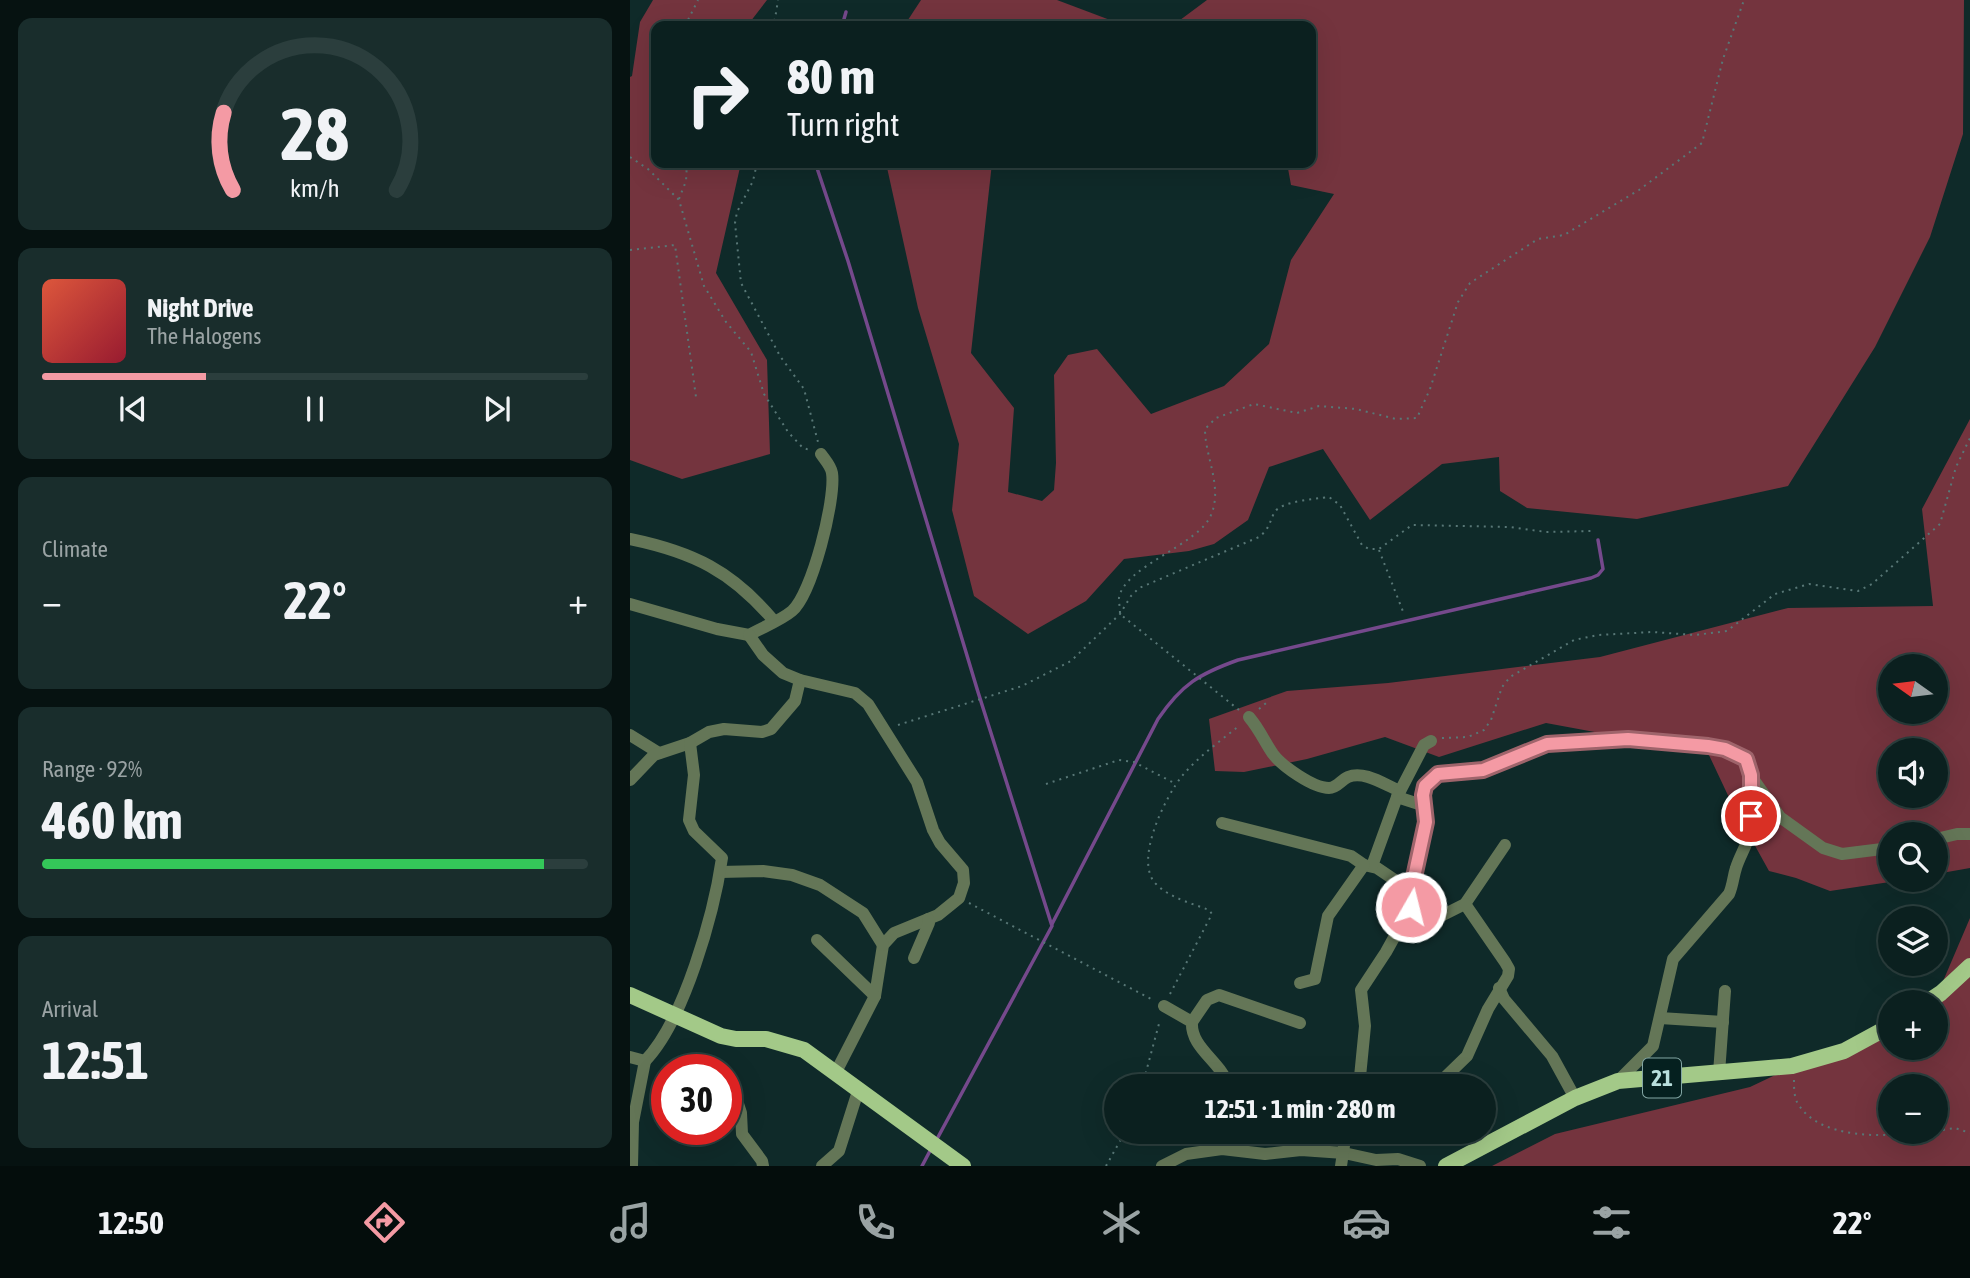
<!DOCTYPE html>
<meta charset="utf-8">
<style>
body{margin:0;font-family:"Asap Condensed",sans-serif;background:#192d2c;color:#f1f3f6;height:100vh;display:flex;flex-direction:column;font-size:26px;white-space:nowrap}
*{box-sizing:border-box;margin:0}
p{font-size:23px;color:#9aa3a4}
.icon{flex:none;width:38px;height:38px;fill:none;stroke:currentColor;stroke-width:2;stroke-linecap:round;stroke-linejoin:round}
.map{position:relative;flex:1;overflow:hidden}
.sheet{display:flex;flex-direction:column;gap:18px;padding:18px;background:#061211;width:630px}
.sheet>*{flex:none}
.hud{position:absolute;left:21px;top:21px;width:665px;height:147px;border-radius:14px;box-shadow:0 7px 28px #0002,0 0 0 2px #2b3e3d;background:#0b201f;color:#f1f3f6;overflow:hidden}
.needle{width:46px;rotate:284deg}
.fabs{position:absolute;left:1248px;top:654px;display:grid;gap:14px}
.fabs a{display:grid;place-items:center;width:70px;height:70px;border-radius:50%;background:#0b201f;box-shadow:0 7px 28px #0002,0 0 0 2px #2b3e3d;font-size:35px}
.speed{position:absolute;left:21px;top:1054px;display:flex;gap:14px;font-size:35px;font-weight:700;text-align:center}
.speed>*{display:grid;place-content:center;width:91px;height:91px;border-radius:50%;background:#0b201f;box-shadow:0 7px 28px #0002,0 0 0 2px #2b3e3d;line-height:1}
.speed .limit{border:10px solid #d22;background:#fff;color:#111}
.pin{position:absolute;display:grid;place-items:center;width:60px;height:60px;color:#fff;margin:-30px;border:4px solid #fff;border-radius:50%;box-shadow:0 2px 7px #0007}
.me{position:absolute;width:77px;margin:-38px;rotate:8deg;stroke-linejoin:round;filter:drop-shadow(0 0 5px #0008)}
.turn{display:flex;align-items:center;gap:24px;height:147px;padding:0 21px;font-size:32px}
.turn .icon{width:91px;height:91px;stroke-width:2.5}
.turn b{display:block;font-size:49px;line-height:60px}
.big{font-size:52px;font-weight:700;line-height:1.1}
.sheet .card{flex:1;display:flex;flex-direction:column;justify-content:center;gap:10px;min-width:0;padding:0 24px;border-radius:14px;background:#192d2c}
.sheet .dial{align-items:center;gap:0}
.dial svg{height:182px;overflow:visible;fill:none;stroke:#2b3e3d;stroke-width:7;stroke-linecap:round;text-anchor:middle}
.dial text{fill:#f1f3f6;stroke:none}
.song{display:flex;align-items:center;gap:21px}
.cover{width:84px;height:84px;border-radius:10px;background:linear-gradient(135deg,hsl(10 70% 55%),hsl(350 70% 35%))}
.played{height:7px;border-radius:4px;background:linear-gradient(90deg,#f49aa4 30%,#2b3e3d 30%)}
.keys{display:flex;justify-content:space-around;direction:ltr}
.heat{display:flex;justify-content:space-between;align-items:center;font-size:38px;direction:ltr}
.charge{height:10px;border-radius:5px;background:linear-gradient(90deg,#34c759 92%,#2b3e3d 0)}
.trip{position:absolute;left:474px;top:1074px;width:392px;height:70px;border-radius:35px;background:#0b201f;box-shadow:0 7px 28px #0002,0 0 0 2px #2b3e3d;font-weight:700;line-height:70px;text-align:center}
.tab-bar{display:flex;height:112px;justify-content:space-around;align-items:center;background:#040d0c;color:#9aa3a4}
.tab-bar .icon{width:49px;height:49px}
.tab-bar .current{color:#f49aa4}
.tab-bar b{font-size:32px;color:#f1f3f6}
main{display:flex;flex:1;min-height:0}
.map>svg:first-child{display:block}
</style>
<main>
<section class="sheet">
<div class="card dial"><svg viewBox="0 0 100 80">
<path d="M14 69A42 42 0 1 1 86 69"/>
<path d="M14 69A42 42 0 0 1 10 35" stroke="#f49aa4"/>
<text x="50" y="56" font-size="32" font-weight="700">28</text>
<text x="50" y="72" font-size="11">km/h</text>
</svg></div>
<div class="card">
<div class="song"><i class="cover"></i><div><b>Night Drive</b><p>The Halogens</p></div></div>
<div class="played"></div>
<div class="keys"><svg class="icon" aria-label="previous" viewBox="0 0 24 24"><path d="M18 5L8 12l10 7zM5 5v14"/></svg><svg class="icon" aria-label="pause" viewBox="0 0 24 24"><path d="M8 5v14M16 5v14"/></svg><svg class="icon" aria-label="next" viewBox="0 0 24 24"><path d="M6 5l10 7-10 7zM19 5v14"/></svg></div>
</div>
<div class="card"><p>Climate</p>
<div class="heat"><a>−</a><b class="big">22°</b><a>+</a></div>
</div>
<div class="card"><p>Range · 92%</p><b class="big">460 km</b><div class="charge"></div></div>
<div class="card"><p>Arrival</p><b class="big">12:51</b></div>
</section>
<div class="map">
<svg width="1340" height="1166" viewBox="0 0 1340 1166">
<rect width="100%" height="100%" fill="#0f2a29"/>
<g fill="#74343e" fill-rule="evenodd">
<path d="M23,0H137L117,26H26V163H111L86,273L137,360L140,454L52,479L0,460V77L2,76L10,22Z"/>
<path d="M291,0H427L496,26H274Z"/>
<path d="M577,0H1334L1333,134L1300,237L1245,347L1158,486L1007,519L897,508L870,491L869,457L812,464L740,520L693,449L639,467L618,520L584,544L559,551L494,559L456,601L398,634L344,596L322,510L329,444L288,308L256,163H362L341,353L384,408L378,492L412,501L424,490L426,463L424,375L438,355L467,349L521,414L594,386L639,344L661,260L704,194L661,185L657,163H681V26H542Z"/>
<path d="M1340,419V868L1306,874V835H1260V880H1273L1200,891L1166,878L1139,871L1103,806L1078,753L916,723L809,757L755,737L677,759L614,772L585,771L579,719L657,691L758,683L970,657L1158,608L1303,606L1292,509ZM1260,667H1306V712H1260ZM1260,751H1306V796H1260Z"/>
<path d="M1340,918V1166H862L925,1134L1120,1087L1260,1021V1048H1306L1305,1000ZM1260,1087H1306V1132H1260Z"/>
</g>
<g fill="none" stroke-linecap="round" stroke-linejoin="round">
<g stroke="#75498c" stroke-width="3.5">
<path d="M212,26L216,12"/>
<path d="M188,163L187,168L218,261L348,692L422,926L307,1139"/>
<path d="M422,924L528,719C552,684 569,674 608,660L961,578L968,575L973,569L968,540"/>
<path d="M292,1166L301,1149"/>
</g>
<g stroke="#587776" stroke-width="2" stroke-dasharray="2 5" stroke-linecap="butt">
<path d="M55,26L68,0"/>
<path d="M139,26L145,19L148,0"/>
<path d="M0,157L18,169L49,200L74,286L96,322L121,352L134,394L158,432L173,448L180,450"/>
<path d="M127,163L123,181L107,212L105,223L111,283L150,356L174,389L188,442"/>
<path d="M49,199L56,181L57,163"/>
<path d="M0,250L45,245L66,397"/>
<path d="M749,550L774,614"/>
<path d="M629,709L636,703"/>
<path d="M609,710L490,614C490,609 489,603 489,598C494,566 569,545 581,515C593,487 575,457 575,429L586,418L624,404L667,413L689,406L726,409L766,419L787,418L800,389L828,302L840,283L908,239L934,235L1009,190L1072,143L1093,59L1114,0"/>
<path d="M268,725L392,686L441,661L490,614L501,596L509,588L629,537C639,529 639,524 644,513C650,501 685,499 699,497L710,505L732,545L739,549H749L782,525L880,527L916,532L964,531"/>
<path d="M812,738L838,737L854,730L861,720L872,687L880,677L944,640L968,635L1022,632L1065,635L1097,631L1145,594L1179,584L1228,591L1242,584L1310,524L1326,467L1340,438"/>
<path d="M416,784L489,760L504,762L546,784"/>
<path d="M339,903L523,1000"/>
<path d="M540,994L582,914L579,910C561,903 540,898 526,884C503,861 536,796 552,776C568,757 590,741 609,726"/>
<path d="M1164,1080C1164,1087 1164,1096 1167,1102C1188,1141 1258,1137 1295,1132"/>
<path d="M512,1087L530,1020"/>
<path d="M1306,1131L1325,1128L1340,1133"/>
<path d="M476,1166L495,1132"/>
</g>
<g stroke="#647657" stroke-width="12">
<path d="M0,539C63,552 102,571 144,621"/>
<path d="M0,604L87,629L119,635C133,627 150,621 162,611C182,594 206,499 202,473C201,466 195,460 191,454"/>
<path d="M119,635L133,655L153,673L170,680L225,693L238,704L287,782L303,830L310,843L333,870L334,883L329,898L308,915L264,933L253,945L245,996L206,1072"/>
<path d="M619,717C630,730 634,741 643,754C652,766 683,788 699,788C707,788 711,780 718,777C734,770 755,785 770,791"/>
<path d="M0,735L29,753"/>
<path d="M1121,776L1150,817L1193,848L1212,854L1260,848"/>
<path d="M0,780L24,755L60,743L79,732L94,729L132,732L141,729L165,701L170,680"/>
<path d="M767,797L795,806"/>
<path d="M592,823L721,856L734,865L747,868L781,891"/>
<path d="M1306,839L1327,834H1340"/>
<path d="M742,866L767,797L794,745L801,741"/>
<path d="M90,872L133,871L162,875L190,885L233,913L253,945"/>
<path d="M781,907L813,915L835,904L875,845"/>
<path d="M187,940L245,996"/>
<path d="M284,958L299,923L298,919"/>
<path d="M670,983L685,979L698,916L734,865"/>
<path d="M869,988L874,999L922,1056L945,1098"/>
<path d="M534,1006L562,1022C560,1048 592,1062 599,1087"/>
<path d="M1030,1018L1093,1022"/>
<path d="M562,1022L577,1000L589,995L670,1023"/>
<path d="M0,1057L15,1061C54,1021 84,913 92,858L64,831L59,820L64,775L60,743"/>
<path d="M1089,1073L1095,991"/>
<path d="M729,1087L735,1026L731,990L756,952L781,907V891L796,822L793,795L795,786L808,774L853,770L917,744L998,739L1095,749L1116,759C1122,777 1123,812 1120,831C1118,844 1110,855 1106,868C1103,877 1103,885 1099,894L1043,959L1023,1046L988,1081"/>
<path d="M805,1087L837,1056L858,1009L878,976L879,969L875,962L835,904"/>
<path d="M105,1095L111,1113L112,1134L132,1161L133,1166"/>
<path d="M592,1149L594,1132"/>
<path d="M2,1166L3,1122L15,1061"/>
<path d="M192,1166L209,1151L229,1088"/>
<path d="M532,1166L556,1154L592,1149L635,1154L671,1150L714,1153L746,1160L768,1159L790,1166"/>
<path d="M711,1166L716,1132"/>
</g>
<g stroke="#a3c988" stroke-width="16">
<path d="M0,995L91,1036L106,1039H136L174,1050L333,1166"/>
<path d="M1296,1003L1311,993L1340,966"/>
<path d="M816,1166L945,1098L988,1081L1162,1066L1214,1051L1260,1026"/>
</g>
</g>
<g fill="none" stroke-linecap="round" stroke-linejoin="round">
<defs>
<path id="route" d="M781,907V891L796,822L793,795L795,786L808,774L853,770L917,744L998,739L1078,746L1095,749L1116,759L1121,775V816"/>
</defs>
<use href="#route" stroke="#9f646b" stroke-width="18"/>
<use href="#route" stroke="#f49aa4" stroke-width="12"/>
</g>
<g text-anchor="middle" stroke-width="7" stroke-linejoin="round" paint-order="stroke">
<rect fill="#05201f" stroke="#83a6a4" stroke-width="2" x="1013" y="1058.5" width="38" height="39" rx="5"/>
<g font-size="23" font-weight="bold" fill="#b9dfdd">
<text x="1032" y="1086">21</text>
</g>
</g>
</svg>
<div class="fabs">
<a><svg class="needle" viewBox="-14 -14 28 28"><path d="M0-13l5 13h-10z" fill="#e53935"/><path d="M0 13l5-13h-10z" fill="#9aa3a4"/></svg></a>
<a><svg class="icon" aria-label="sound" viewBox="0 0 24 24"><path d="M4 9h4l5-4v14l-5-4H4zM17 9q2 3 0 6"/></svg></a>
<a><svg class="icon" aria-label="search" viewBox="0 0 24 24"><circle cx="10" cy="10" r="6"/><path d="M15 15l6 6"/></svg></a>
<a><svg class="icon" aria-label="layers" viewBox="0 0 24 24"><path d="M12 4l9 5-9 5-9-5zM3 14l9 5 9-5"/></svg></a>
<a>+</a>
<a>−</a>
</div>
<div class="speed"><div class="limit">30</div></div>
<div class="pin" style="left:1121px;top:816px;background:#d93025"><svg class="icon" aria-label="arrive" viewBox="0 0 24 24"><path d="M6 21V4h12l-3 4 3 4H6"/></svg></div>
<svg class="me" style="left:781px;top:907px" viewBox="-20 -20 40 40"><circle r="17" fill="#f49aa4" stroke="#fff" stroke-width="3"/><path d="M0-11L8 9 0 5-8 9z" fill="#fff"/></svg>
<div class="trip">12:51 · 1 min · 280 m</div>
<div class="hud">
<div class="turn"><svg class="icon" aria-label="right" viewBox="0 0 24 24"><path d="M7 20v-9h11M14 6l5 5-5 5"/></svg><div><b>80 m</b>Turn right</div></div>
</div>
</div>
</main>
<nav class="tab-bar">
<b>12:50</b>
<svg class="icon current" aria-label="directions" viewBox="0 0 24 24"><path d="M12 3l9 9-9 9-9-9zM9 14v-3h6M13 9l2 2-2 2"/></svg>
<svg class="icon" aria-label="music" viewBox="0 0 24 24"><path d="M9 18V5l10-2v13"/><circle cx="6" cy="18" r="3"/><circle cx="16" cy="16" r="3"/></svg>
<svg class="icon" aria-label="phone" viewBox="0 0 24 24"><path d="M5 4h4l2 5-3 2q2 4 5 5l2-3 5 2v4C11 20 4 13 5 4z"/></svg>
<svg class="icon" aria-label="climate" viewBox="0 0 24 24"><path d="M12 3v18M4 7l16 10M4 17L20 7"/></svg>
<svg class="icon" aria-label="car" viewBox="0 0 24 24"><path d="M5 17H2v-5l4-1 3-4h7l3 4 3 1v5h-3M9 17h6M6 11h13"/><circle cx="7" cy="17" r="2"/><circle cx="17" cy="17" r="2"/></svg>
<svg class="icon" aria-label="filters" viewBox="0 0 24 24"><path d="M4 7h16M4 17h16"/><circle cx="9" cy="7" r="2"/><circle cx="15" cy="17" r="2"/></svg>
<b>22°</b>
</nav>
